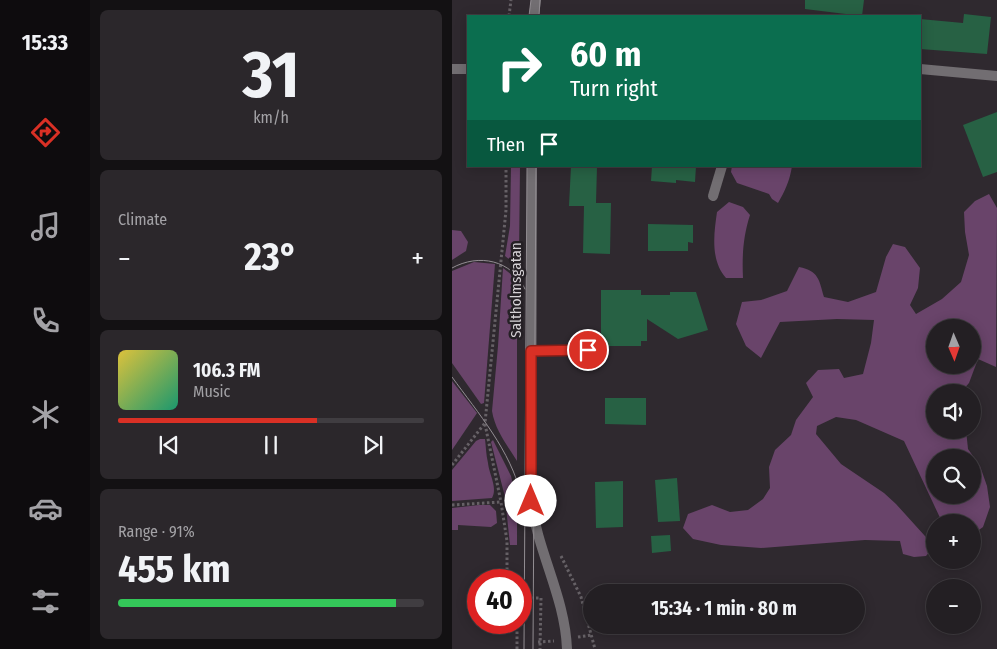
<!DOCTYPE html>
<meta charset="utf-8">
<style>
body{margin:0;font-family:"Fira Sans Condensed",sans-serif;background:#2b272b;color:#f1f3f6;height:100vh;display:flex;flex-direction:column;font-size:19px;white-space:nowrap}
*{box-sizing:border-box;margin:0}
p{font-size:16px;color:#a3a2a6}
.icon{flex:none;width:28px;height:28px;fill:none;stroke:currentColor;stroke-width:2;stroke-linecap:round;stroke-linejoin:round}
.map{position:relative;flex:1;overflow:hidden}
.sheet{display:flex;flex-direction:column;gap:10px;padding:10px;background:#131113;width:362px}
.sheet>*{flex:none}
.banner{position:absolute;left:15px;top:15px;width:454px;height:152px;border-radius:0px;box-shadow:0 2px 12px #0003,0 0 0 1px #403d41;background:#0b6e4f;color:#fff;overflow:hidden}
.needle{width:32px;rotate:178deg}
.controls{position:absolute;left:474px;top:319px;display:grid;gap:10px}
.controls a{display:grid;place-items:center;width:55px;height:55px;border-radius:50%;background:#231f23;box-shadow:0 2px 12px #0003,0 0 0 1px #403d41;font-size:25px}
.speed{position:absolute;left:15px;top:569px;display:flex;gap:10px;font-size:25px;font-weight:700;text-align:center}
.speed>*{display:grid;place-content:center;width:65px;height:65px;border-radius:50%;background:#231f23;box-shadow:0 2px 12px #0003,0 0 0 1px #403d41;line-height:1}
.speed .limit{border:8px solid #d22;background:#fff;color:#111}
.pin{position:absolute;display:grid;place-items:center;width:42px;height:42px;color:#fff;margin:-21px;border:2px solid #fff;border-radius:50%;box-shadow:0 1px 5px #0007}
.me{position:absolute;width:55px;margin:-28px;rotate:0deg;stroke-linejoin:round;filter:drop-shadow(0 0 4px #0008)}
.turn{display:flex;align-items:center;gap:18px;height:105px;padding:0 20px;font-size:22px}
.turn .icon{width:65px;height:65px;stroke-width:2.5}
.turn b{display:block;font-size:35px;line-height:42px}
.then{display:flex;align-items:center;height:48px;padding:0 20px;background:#0003;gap:10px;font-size:19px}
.big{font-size:38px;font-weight:700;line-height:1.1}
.sheet .card{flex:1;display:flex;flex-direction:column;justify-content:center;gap:8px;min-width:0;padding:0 18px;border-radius:8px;background:#2b272b}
.sheet .dial{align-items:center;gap:0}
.dial b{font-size:65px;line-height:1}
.song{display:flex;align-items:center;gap:15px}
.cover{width:60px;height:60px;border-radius:8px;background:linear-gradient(135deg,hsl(50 70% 55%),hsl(160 70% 35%))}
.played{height:5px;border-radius:2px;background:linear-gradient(90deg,#d93025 65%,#403d41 65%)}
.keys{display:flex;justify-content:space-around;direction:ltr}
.heat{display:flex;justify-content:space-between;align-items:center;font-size:28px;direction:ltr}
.charge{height:8px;border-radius:4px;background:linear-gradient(90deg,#34c759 91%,#403d41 0)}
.trip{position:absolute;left:131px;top:584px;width:282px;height:50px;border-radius:25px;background:#231f23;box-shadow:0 2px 12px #0003,0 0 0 1px #403d41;font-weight:700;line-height:50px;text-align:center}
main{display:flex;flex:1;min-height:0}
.menu{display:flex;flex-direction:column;width:90px;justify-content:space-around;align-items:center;background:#0e0c0e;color:#a3a2a6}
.menu .icon{width:35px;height:35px}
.menu .on{color:#d93025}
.menu b{font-size:22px;color:#f1f3f6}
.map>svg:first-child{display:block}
</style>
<main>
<nav class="menu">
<b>15:33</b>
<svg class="icon on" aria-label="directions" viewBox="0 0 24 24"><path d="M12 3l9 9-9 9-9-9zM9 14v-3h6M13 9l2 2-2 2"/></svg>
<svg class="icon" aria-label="music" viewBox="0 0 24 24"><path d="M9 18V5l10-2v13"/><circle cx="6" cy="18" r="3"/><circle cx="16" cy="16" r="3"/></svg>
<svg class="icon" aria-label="phone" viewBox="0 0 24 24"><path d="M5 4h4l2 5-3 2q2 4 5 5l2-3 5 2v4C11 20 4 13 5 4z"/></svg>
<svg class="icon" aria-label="climate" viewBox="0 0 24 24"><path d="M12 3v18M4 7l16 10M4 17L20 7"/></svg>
<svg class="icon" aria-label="car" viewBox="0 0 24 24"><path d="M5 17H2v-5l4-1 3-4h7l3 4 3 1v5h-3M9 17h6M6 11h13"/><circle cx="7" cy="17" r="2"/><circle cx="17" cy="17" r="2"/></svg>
<svg class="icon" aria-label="filters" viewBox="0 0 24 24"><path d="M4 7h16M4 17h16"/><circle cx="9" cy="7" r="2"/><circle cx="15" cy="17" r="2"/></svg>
</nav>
<section class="sheet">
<div class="card dial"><b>31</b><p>km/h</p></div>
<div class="card"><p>Climate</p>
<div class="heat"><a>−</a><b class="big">23°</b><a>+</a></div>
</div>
<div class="card">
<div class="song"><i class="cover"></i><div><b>106.3 FM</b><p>Music</p></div></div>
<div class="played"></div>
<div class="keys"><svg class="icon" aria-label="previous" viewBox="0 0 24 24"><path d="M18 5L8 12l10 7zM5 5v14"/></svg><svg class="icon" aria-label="pause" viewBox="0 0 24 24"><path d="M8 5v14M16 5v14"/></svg><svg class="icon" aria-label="next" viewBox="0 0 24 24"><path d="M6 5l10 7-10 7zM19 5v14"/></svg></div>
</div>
<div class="card"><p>Range · 91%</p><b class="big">455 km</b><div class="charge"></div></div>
</section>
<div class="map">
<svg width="545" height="649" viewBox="0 0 545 649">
<rect width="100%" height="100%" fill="#2f292f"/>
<g fill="#69446a" fill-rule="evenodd">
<path d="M59,166H68L67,258V264L64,265L53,256L58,226Z"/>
<path d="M280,166H340C338,180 333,191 326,203L320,199L317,194L285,183L279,172Z"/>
<path d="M537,194L545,208L544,367L526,359L517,383L509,392H482V430H514L516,449L528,466L535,486L538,507L531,527L520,535V522H490L452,441L404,420L384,417L365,426L364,434L389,464L432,493L444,504L482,546L474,556L462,557L451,554L448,541L413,540L309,548L269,545L241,539L231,528L236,514L260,505L278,512L296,510L311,499L318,488L317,467L323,450L339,435L344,420L361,397L354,383L366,370L387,369L392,378L411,374L419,343L422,320L385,319L328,322L309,358L294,346L284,324L290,302L309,300L335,291L347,267C367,271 367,280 372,297L396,302L424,292L434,257L441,244L453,247L468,268L466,288L458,305L464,314L490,299L509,282L517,255L513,232L512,212L523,201ZM482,328H520V365H482ZM482,458H520V495H482Z"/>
<path d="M277,202L291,207L298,215C291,237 290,256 291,278H274C258,260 262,233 265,212Z"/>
<path d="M0,230L9,231L16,242L14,251L0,260Z"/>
<path d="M22,262L43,264L32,403L29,404L0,363V271Z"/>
<path d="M51,268L65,279V461C55,445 43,430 40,411L46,346Z"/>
<path d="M0,381L25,413L0,450Z"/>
<path d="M28,439H33C34,447 34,455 36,463C37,474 46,488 40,498L0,501V470L24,441Z"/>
<path d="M41,440L59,476L65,502V545H58L53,497L39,442Z"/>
<path d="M27,505H38L44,511L45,523L39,527L6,525V530H0V508Z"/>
</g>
<g fill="#276144">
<path d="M353,0H412L410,16L353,9Z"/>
<path d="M512,14L539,17L535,54L468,49V19L511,23Z"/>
<path d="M545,112V172L531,177L511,125Z"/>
<path d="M119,166H145L144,203H159L158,254L131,253L132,206H117Z"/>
<path d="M200,166H244L243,182L224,180V183L199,181Z"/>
<path d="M196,224L241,225V243L236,242V251H196Z"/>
<path d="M149,290H189V295H218V292H244L256,330L226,339L195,319V341H189V346H149Z"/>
<path d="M153,398H194V425L153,424Z"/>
<path d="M225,478L228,521L206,522L203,480Z"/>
<path d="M171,481V527L144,528L143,482Z"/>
<path d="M218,535L219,551L200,553L199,536Z"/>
</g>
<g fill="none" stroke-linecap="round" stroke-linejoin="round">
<g stroke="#666166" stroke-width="3" stroke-dasharray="2.5 2.5" stroke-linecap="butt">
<path d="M57,16L59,0"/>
<path d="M33,424L49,502"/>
<path d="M0,465L33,423L54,210V166"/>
<path d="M0,505L49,502L55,541V573L63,580"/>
<path d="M109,556L129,597L143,649"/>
<path d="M69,598H89L88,649"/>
<path d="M126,637L140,635"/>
<path d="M86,642L102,641"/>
<path d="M65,649V622"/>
</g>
<g stroke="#726e72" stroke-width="10">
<path d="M0,69H16"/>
<path d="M261,196L270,166"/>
<path d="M79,351L136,350"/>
</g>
<path stroke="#726e72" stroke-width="10" d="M468,69L545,76"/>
<g stroke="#726e72" stroke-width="10">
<path d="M82,16L84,0"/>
<path d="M80,166L79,501C86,553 113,597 115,649"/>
</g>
<g stroke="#938e93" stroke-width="1">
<path d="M77,16L79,0"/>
<path d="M87,16L88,0"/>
<path d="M0,268C27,253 60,260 73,289"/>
<path d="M0,377C26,413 59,451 69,495"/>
<path d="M72,649L75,166"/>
<path d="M81,649L84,166"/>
</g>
</g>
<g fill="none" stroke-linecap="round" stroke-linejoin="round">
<defs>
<path id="route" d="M79,501V351L136,350"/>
</defs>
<use href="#route" stroke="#8d1f18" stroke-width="12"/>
<use href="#route" stroke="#d93025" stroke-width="9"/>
</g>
<g text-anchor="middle" stroke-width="5" stroke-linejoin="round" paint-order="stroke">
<g font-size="15" fill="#d6d2d6" stroke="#252025">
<text transform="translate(64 290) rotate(-90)" y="5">Saltholmsgatan</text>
</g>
</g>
</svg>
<div class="controls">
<a><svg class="needle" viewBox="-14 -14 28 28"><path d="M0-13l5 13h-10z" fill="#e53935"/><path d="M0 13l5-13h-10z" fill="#a3a2a6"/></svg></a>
<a><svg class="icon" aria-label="sound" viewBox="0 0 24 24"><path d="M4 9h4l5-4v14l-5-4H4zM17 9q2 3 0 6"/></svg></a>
<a><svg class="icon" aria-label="search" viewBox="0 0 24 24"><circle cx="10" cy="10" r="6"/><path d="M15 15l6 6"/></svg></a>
<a>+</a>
<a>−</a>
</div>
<div class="speed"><div class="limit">40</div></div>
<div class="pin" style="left:136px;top:350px;background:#d93025"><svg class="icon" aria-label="arrive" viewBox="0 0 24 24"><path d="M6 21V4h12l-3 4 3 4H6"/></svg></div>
<svg class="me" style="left:79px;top:501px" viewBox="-20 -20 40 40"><circle r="19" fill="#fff"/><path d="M0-13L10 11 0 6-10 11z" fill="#d93025"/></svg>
<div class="trip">15:34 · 1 min · 80 m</div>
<div class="banner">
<div class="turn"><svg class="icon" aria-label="right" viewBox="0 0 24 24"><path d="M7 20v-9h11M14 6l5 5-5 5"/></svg><div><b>60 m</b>Turn right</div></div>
<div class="then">Then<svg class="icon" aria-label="arrive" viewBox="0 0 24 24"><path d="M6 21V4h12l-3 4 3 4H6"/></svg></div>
</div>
</div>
</main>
